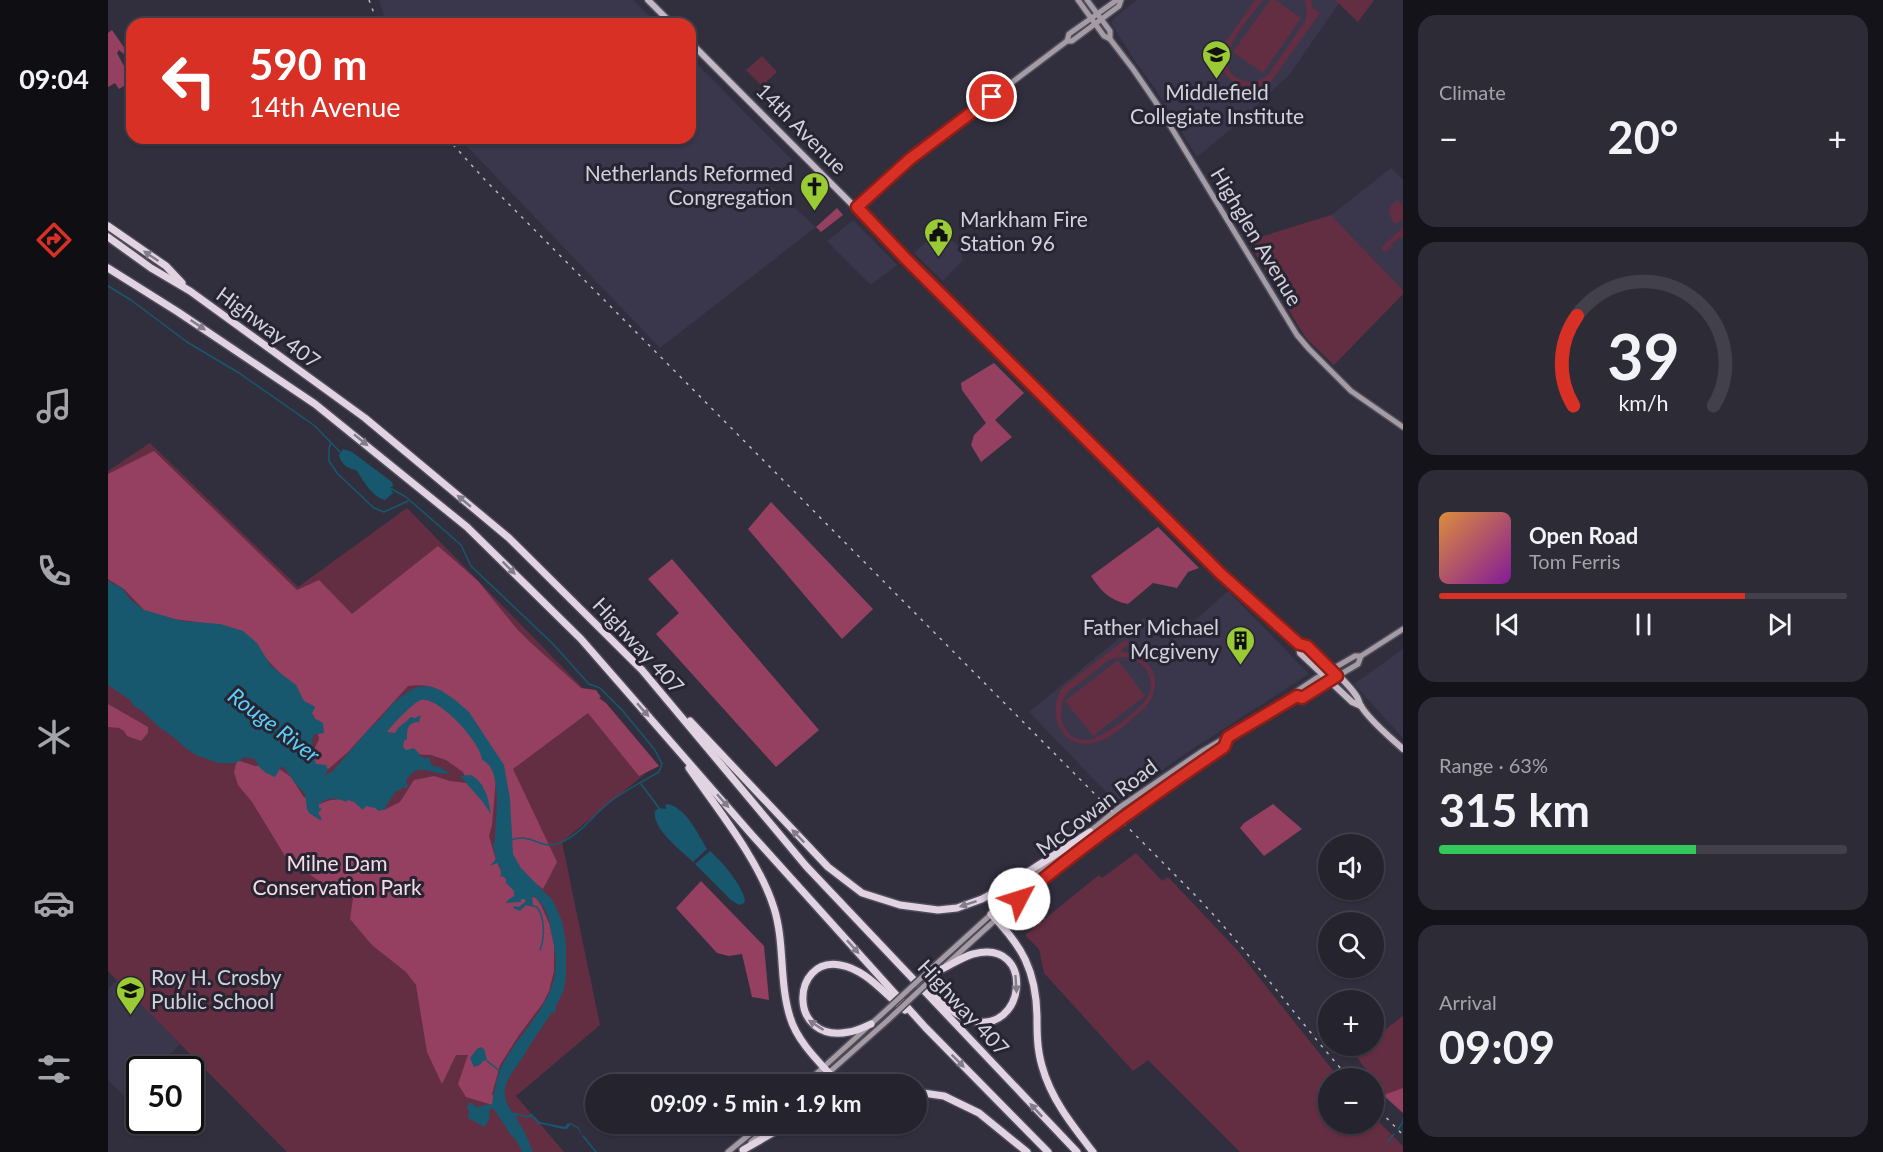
<!DOCTYPE html>
<meta charset="utf-8">
<style>
body{margin:0;font-family:Lato,sans-serif;background:#2d2b36;color:#f1f3f6;height:100vh;display:flex;flex-direction:column;font-size:22px;white-space:nowrap}
*{box-sizing:border-box;margin:0}
p{font-size:20px;color:#a3a4aa}
.icon{flex:none;width:33px;height:33px;fill:none;stroke:currentColor;stroke-width:2;stroke-linecap:round;stroke-linejoin:round}
.map{position:relative;flex:1;overflow:hidden}
.sheet{display:flex;flex-direction:column;gap:15px;padding:15px;background:#141319;width:480px}
.sheet>*{flex:none}
.banner{position:absolute;left:18px;top:18px;width:570px;height:126px;border-radius:18px;box-shadow:0 2px 4px #0004,0 0 0 2px #42404a;background:#d93025;color:#fff;overflow:hidden}
.fabs{position:absolute;left:1210px;top:834px;display:grid;gap:12px}
.fabs a{display:grid;place-items:center;width:66px;height:66px;border-radius:50%;background:#25232e;box-shadow:0 2px 4px #0004,0 0 0 2px #42404a;font-size:30px}
.speed{position:absolute;left:18px;top:1056px;display:flex;gap:12px;font-size:30px;font-weight:700;text-align:center}
.speed>*{display:grid;place-content:center;width:78px;height:78px;border-radius:50%;background:#25232e;box-shadow:0 2px 4px #0004,0 0 0 2px #42404a;line-height:1}
.speed .limit{border:3px solid #111;border-radius:9px;background:#fff;color:#111}
.pin{position:absolute;display:grid;place-items:center;width:51px;height:51px;color:#fff;margin:-26px;border:3px solid #fff;border-radius:50%;box-shadow:0 2px 6px #0007}
.me{position:absolute;width:66px;margin:-33px;rotate:50deg;stroke-linejoin:round;filter:drop-shadow(0 0 4px #0008)}
.turn{display:flex;align-items:center;gap:21px;height:126px;padding:0 24px;font-size:27px}
.turn .icon{width:78px;height:78px;stroke-width:2.5}
.turn b{display:block;font-size:42px;line-height:51px}
.big{font-size:45px;font-weight:700;line-height:1.1}
.sheet .widget{flex:1;display:flex;flex-direction:column;justify-content:center;gap:9px;min-width:0;padding:0 21px;border-radius:18px;background:#2d2b36}
.sheet .dial{align-items:center;gap:0}
.dial svg{height:156px;overflow:visible;fill:none;stroke:#42404a;stroke-width:7;stroke-linecap:round;text-anchor:middle}
.dial text{fill:#f1f3f6;stroke:none}
.song{display:flex;align-items:center;gap:18px}
.cover{width:72px;height:72px;border-radius:9px;background:linear-gradient(135deg,hsl(30 70% 55%),hsl(290 70% 35%))}
.played{height:6px;border-radius:3px;background:linear-gradient(90deg,#d93025 75%,#42404a 75%)}
.keys{display:flex;justify-content:space-around;direction:ltr}
.heat{display:flex;justify-content:space-between;align-items:center;font-size:33px;direction:ltr}
.charge{height:9px;border-radius:4px;background:linear-gradient(90deg,#34c759 63%,#42404a 0)}
.trip{position:absolute;left:477px;top:1074px;width:342px;height:60px;border-radius:30px;background:#25232e;box-shadow:0 2px 4px #0004,0 0 0 2px #42404a;font-weight:700;line-height:60px;text-align:center}
main{display:flex;flex:1;min-height:0}
.dock{display:flex;flex-direction:column;width:108px;justify-content:space-around;align-items:center;background:#0f0e12;color:#a3a4aa}
.dock .icon{width:42px;height:42px}
.dock .selected{color:#d93025}
.dock b{font-size:27px;color:#f1f3f6}
.map>svg:first-child{display:block}
</style>
<main>
<nav class="dock">
<b>09:04</b>
<svg class="icon selected" aria-label="directions" viewBox="0 0 24 24"><path d="M12 3l9 9-9 9-9-9zM9 14v-3h6M13 9l2 2-2 2"/></svg>
<svg class="icon" aria-label="music" viewBox="0 0 24 24"><path d="M9 18V5l10-2v13"/><circle cx="6" cy="18" r="3"/><circle cx="16" cy="16" r="3"/></svg>
<svg class="icon" aria-label="phone" viewBox="0 0 24 24"><path d="M5 4h4l2 5-3 2q2 4 5 5l2-3 5 2v4C11 20 4 13 5 4z"/></svg>
<svg class="icon" aria-label="climate" viewBox="0 0 24 24"><path d="M12 3v18M4 7l16 10M4 17L20 7"/></svg>
<svg class="icon" aria-label="car" viewBox="0 0 24 24"><path d="M5 17H2v-5l4-1 3-4h7l3 4 3 1v5h-3M9 17h6M6 11h13"/><circle cx="7" cy="17" r="2"/><circle cx="17" cy="17" r="2"/></svg>
<svg class="icon" aria-label="filters" viewBox="0 0 24 24"><path d="M4 7h16M4 17h16"/><circle cx="9" cy="7" r="2"/><circle cx="15" cy="17" r="2"/></svg>
</nav>
<div class="map">
<svg width="1295" height="1152" viewBox="0 0 1295 1152">
<rect width="100%" height="100%" fill="#312f3e"/>
<g fill="#3a364b">
<path d="M271,0H525L549,24H279Z"/>
<path d="M1029,0H1227L1231,3L1182,74L1130,123L1089,157L1046,87L1029,64L1003,23L1006,18Z"/>
<path d="M582,57L684,160L659,183L708,227L552,348L351,138H582Z"/>
<path d="M1283,168L1295,180V290L1223,215Z"/>
<path d="M745,220L789,265L763,285L719,241Z"/>
<path d="M832,229L851,247L855,260L835,281L806,253Z"/>
<path d="M1120,591L1201,674L1083,750L1003,805L996,797L999,793L921,712L1036,618L1064,641Z"/>
<path d="M1295,649V738L1246,684Z"/>
<path d="M9,980L72,1044L48,1069L32,1070L31,1087L20,1099L0,1080V989Z"/>
</g>
<g fill="#642e42" fill-rule="evenodd">
<path d="M1147,0H1155C1142,18 1097,64 1133,80C1143,84 1152,81 1160,75L1198,20L1199,8L1196,0H1203L1205,8L1212,13L1152,97L1147,93L1152,87C1124,91 1105,70 1117,43Z"/>
<path d="M1162,0H1167L1193,18L1155,73L1125,52Z"/>
<path d="M1227,0H1266L1250,22Z"/>
<path d="M654,56L669,72L654,86L638,70Z"/>
<path d="M1289,200L1295,206V219L1289,224L1285,222L1281,213L1282,207Z"/>
<path d="M1223,215L1295,290V294L1226,365L1199,339L1191,327L1140,241Z"/>
<path d="M1295,227V236L1293,238L1292,237L1283,245L1285,248L1282,247L1277,252L1273,248Z"/>
<path d="M42,443L190,587L299,508L549,764L454,842L492,1025L408,1096L456,1152H179L0,971V471Z"/>
<path d="M1018,639L1022,644L1012,651C1044,656 1058,680 1038,707C1023,719 1007,737 989,742C953,753 937,711 955,687ZM1012,657C1025,657 1036,663 1041,675C1044,683 1043,691 1039,698C1032,710 994,739 979,740C953,741 946,709 960,692L1001,660Z"/>
<path d="M1010,660L1037,696L985,736L957,701Z"/>
<path d="M1028,853L1054,881L1060,877L1130,951L1231,1078H1221V1124H1266V1117L1295,1146V1152H1132L1040,1060L1025,1071L936,973L931,949L917,935L991,875L994,878Z"/>
<path d="M1295,1016V1088L1275,1095L1266,1082V1078H1264L1246,1053L1256,1046H1266V1038Z"/>
</g>
<g fill="#954061">
<path d="M4,30L24,59V61L11,50L9,53L24,81L11,89L7,83L0,87V33Z"/>
<path d="M729,208L735,215L713,232L708,227Z"/>
<path d="M886,363L916,393L887,420L904,437L873,462L863,445L866,435L878,423L854,390L853,383Z"/>
<path d="M46,451L189,590L211,580L244,614L330,546L370,581L408,628L423,643L473,688L488,690L493,697L491,698L498,703L551,766L531,776L480,713L405,769L449,862L435,889L405,866L399,855L400,796L351,705C333,689 324,683 300,686L240,752L217,772L201,761L211,739L206,716L170,671L135,634L119,626L66,619L36,610L16,589L0,579V474Z"/>
<path d="M663,502L765,609L734,639L640,529Z"/>
<path d="M1050,527L1091,568L1080,572L1069,588L1045,583L1020,604C1002,601 992,590 983,576Z"/>
<path d="M564,559L711,730L668,767L548,634L571,613L540,579Z"/>
<path d="M312,696L328,700L371,738L388,778L384,825L381,836L388,860L394,873L413,893L428,898L433,905L441,923L446,944V971L441,991L435,1003L411,1035L392,1065L384,1094L391,1107L358,1097L350,1084L360,1055H348L334,1084L319,1052L308,985L298,972L264,945L242,919L245,898L208,879L177,856L144,802L130,785L126,772L129,760L147,766H167L183,777L195,796L208,806C230,793 253,801 276,810L292,802L306,780L326,776L342,781L358,783L359,781L355,772L338,760L323,755L305,754L274,741C283,722 296,710 312,696Z"/>
<path d="M0,704L40,727V733L33,741L19,736L16,731L11,728L0,727Z"/>
<path d="M1165,804L1194,829L1156,856L1132,828L1136,823Z"/>
<path d="M593,881L656,946L661,1000L644,997L634,954L621,956L609,953L568,908Z"/>
<path d="M1295,1088V1113L1275,1095Z"/>
</g>
<g fill="#17586e">
<path d="M235,449L244,452L284,482L285,486L282,488L285,493L277,500C264,497 256,481 248,470C240,469 232,463 231,455Z"/>
<path d="M0,581L14,588L22,599L36,610L74,621L112,624L135,631L149,643L163,666L188,685L196,701L206,706L207,708L204,713L206,718L215,723L216,733L205,735C203,740 206,759 208,764L218,765L220,769L217,776L225,771L261,729L270,721L285,703L301,691L309,687L321,686L332,690L346,699L361,712L396,765L402,799L405,854L413,868L445,901L454,921L458,944V975L456,990L448,1006L447,1013L444,1012L420,1048C410,1070 383,1086 405,1113H410L417,1116L424,1114L432,1122L457,1127L459,1124L463,1123L470,1127L475,1136L469,1128L463,1124L459,1129C449,1129 440,1124 431,1124L424,1117L418,1118L410,1115L408,1118L417,1133L425,1152H414L410,1143L403,1135L385,1108L381,1110L382,1116L377,1127L360,1118L361,1111L359,1107L361,1103H364L368,1107L384,1104C387,1088 389,1074 397,1060C413,1032 444,1004 447,972C449,958 446,945 443,931C441,916 437,904 424,895L425,907L418,905L412,911L405,908L406,906L411,907L418,901L416,899H413V902L398,903L400,900L406,896V891L398,883V879L394,876L392,877L393,873L391,864L389,863L382,866L388,859L385,844L387,840C387,819 396,769 374,760C374,744 331,696 313,700C307,701 283,726 279,732L287,733L290,728L303,717L307,718L313,715L311,722C299,722 299,730 299,739L296,741L295,747L298,750L306,748L315,758H322V762L326,767L329,766L342,773C325,777 310,759 298,781L300,787L297,788L295,787L291,791H288L277,807L280,808L271,811L267,808L258,806L255,810L246,802L240,800L238,802C228,797 220,797 211,804V808L214,809L210,813L214,819L212,820L201,813L199,809L197,794L187,783L176,767H173L167,777C158,773 151,770 147,759L137,757L128,763H110L88,755L80,750L68,739L50,726L34,711L26,706L22,700L0,685Z"/>
<path d="M363,775C378,784 380,798 383,814L374,801L352,776Z"/>
<path d="M558,804C577,805 591,836 599,849L585,862C574,851 543,828 547,811L551,808L559,809L557,806Z"/>
<path d="M602,851C616,864 630,880 637,899L636,903L631,905L623,900L587,864Z"/>
<path d="M373,1047L376,1049L379,1060L375,1061L372,1065L366,1067L362,1058L369,1049Z"/>
</g>
<g fill="none" stroke-linecap="round" stroke-linejoin="round">
<g stroke="#17586e" stroke-width="1.5">
<path d="M0,286L23,300L79,342L131,373L207,426L232,452"/>
<path d="M223,443L221,448V461L230,474L266,508L276,512L300,501"/>
<path d="M282,488L298,497L353,545L363,566L445,644L481,684L492,688L514,710L547,750L554,764L551,772C535,781 518,790 503,801C486,814 472,835 452,843C432,851 424,832 403,840"/>
<path d="M533,784L551,808"/>
<path d="M425,906L429,907C437,918 437,937 432,950"/>
<path d="M379,1061L392,1071"/>
<path d="M1290,1129L1295,1122V1118"/>
<path d="M475,1136L488,1152"/>
<path d="M1280,1142L1286,1134"/>
</g>
<defs>
<g id="secondary">
<path d="M970,0L996,36L1002,39L1025,69L1049,104L1189,335L1201,349L1243,391L1295,427"/>
<path d="M979,0L1002,31V39"/>
<path d="M959,41L961,34L1009,0"/>
<path d="M749,207L802,159L959,41H964L1011,6L1013,0"/>
<path d="M1189,696L1194,697L1250,664L1253,656"/>
<path d="M979,834L1012,807L1093,752L1189,696V691L1207,679L1247,656H1253L1295,629"/>
<path d="M838,965C878,928 919,890 962,856C1012,818 1064,783 1115,747L1120,737"/>
<path d="M825,967L921,880L958,851"/>
<path d="M697,1084L773,1015"/>
<path d="M708,1084L780,1020"/>
<path d="M643,1142L664,1124"/>
<path d="M620,1152L654,1124"/>
</g>
<g id="primary">
<path d="M540,0L564,24"/>
<path d="M582,42L1124,585L1191,644C1204,648 1242,685 1249,697C1251,700 1251,703 1253,706C1262,721 1282,737 1295,749"/>
<path d="M1191,644L1192,653L1244,702L1253,706"/>
</g>
<g id="highway">
<path d="M0,226L58,266L74,283"/>
<path d="M0,237L43,268L82,291L257,418L401,538L534,670L698,866L969,1152"/>
<path d="M0,268L70,312L207,404L359,527L473,639L644,835L817,1027L940,1152"/>
<path d="M582,721L720,867L754,893L792,905L830,910L849,908L874,899L898,886L982,832"/>
<path d="M581,768C610,810 651,860 666,908C677,943 671,982 682,1017C688,1038 706,1057 721,1073"/>
<path d="M883,914C914,946 928,970 929,1016C929,1032 929,1049 934,1066C943,1099 964,1125 985,1152"/>
<path d="M821,991C833,1000 847,1016 862,1020C918,1038 929,937 865,954C854,957 843,965 832,970"/>
<path d="M763,1024C756,1027 749,1031 741,1032C679,1044 683,956 732,965C758,969 777,995 797,1010"/>
<path d="M808,1092L836,1096L871,1113L919,1152"/>
<path d="M635,1150L680,1124"/>
</g>
</defs>
<use href="#secondary" stroke="#4e4c5a" stroke-width="8"/>
<use href="#primary" stroke="#4e4c5a" stroke-width="9"/>
<use href="#highway" stroke="#4e4c5a" stroke-width="10"/>
<use href="#secondary" stroke="#a49ba4" stroke-width="5"/>
<use href="#primary" stroke="#c4b8c4" stroke-width="6"/>
<use href="#highway" stroke="#e1d3e1" stroke-width="7"/>
<g stroke="#b9b7c1" stroke-width="1.5" stroke-dasharray="3 6" stroke-linecap="butt">
<path d="M261,0L270,24"/>
<path d="M339,138L378,181L1086,894C1142,952 1188,1018 1241,1078"/>
<path d="M1266,1105L1295,1135"/>
</g>
<defs>
<g id="secondary-bridge">
<path d="M773,1015L825,967"/>
<path d="M780,1020L830,973"/>
</g>
</defs>
<use href="#secondary-bridge" stroke="#4e4c5a" stroke-width="8" stroke-linecap="butt"/>
<use href="#secondary-bridge" stroke="#a49ba4" stroke-width="5"/>
</g>
<defs><path id="oneway-solid" d="M-6-.8H1V-3.2L6.5 0L1 3.2V.8H-6Z" transform="scale(1.5)"/></defs>
<g fill="#847c8a">
<use href="#oneway-solid" transform="translate(43 256) rotate(-146)"/>
<use href="#oneway-solid" transform="translate(90 325) rotate(34)"/>
<use href="#oneway-solid" transform="translate(253 440) rotate(39)"/>
<use href="#oneway-solid" transform="translate(356 501) rotate(-140)"/>
<use href="#oneway-solid" transform="translate(401 568) rotate(45)"/>
<use href="#oneway-solid" transform="translate(535 710) rotate(49)"/>
<use href="#oneway-solid" transform="translate(615 801) rotate(49)"/>
<use href="#oneway-solid" transform="translate(690 836) rotate(-134)"/>
<use href="#oneway-solid" transform="translate(860 904) rotate(162)"/>
<use href="#oneway-solid" transform="translate(745 947) rotate(48)"/>
<use href="#oneway-solid" transform="translate(908 984) rotate(86)"/>
<use href="#oneway-solid" transform="translate(708 1025) rotate(-147)"/>
<use href="#oneway-solid" transform="translate(850 1061) rotate(45)"/>
<use href="#oneway-solid" transform="translate(928 1110) rotate(-133)"/>
</g>
<g fill="none" stroke-linecap="round" stroke-linejoin="round">
<defs>
<path id="route" d="M884,97L802,159L749,207L797,258L1113,574L1191,644L1199,646L1229,676L1194,698L1189,696L1120,737L1116,747C1045,795 976,844 911,899"/>
</defs>
<use href="#route" stroke="#8d1f18" stroke-width="15"/>
<use href="#route" stroke="#d93025" stroke-width="10"/>
</g>
<defs>
<symbol id="school-pin" viewBox="-11 -11 22 30"><path d="M0 17L-7.5 6A9.5 9.5 0 1 1 7.5 6Z" fill="#9acb34" stroke="#272533"/><path d="M0-5L7-2L0 1L-7-2ZM-4 1L0 2.5L4 1V4Q0 6-4 4Z" fill="#111"/></symbol>
<symbol id="church-pin" viewBox="-11 -11 22 30"><path d="M0 17L-7.5 6A9.5 9.5 0 1 1 7.5 6Z" fill="#9acb34" stroke="#272533"/><path d="M-1.2-6h2.4v3.5h3.3v2.4h-3.3V6h-2.4V-.1h-3.3v-2.4h3.3Z" fill="#111"/></symbol>
<symbol id="civic-pin" viewBox="-11 -11 22 30"><path d="M0 17L-7.5 6A9.5 9.5 0 1 1 7.5 6Z" fill="#9acb34" stroke="#272533"/><path d="M-.6-6.5H3V-4.5H.6V-3L4-1V1h2V6H-6V1h2V-1L-.6-3ZM-1.2 2.5V6h2.4V2.5Z" fill="#111"/></symbol>
<symbol id="building-pin" viewBox="-11 -11 22 30"><path d="M0 17L-7.5 6A9.5 9.5 0 1 1 7.5 6Z" fill="#9acb34" stroke="#272533"/><path d="M-4-6H4V6H1V3H-1V6H-4ZM-2.5-4.3h1.7v1.8h-1.7ZM.8-4.3h1.7v1.8H.8ZM-2.5-1h1.7V.8h-1.7ZM.8-1h1.7V.8H.8Z" fill="#111"/></symbol>
</defs>
<g fill-rule="evenodd">
<use href="#school-pin" x="1092" y="38" width="33" height="45"/>
<use href="#church-pin" x="690" y="170" width="33" height="45"/>
<use href="#civic-pin" x="814" y="216" width="33" height="45"/>
<use href="#building-pin" x="1116" y="624" width="33" height="45"/>
<use href="#school-pin" x="6" y="974" width="33" height="45"/>
</g>
<g text-anchor="middle" stroke-width="6" stroke-linejoin="round" paint-order="stroke">
<g font-size="21" fill="#d3d2db" stroke="#272533" text-anchor="end">
<text x="1109" y="100" text-anchor="middle">Middlefield<tspan x="1109" dy="24">Collegiate Institute</tspan></text>
<text x="685" y="181">Netherlands Reformed<tspan x="685" dy="24">Congregation</tspan></text>
<text x="852" y="227" text-anchor="start">Markham Fire<tspan x="852" dy="24">Station 96</tspan></text>
<text x="1111" y="635">Father Michael<tspan x="1111" dy="24">Mcgiveny</tspan></text>
<text x="43" y="985" text-anchor="start">Roy H. Crosby<tspan x="43" dy="24">Public School</tspan></text>
</g>
<g font-size="21" fill="#d3d2db" stroke="#272533">
<text transform="translate(693 129) rotate(45)" y="7">14th Avenue</text>
<text transform="translate(1148 237) rotate(59)" y="7">Highglen Avenue</text>
<text transform="translate(160 328) rotate(36)" y="7">Highway 407</text>
<text transform="translate(530 646) rotate(47)" y="7">Highway 407</text>
<text transform="translate(989 808) rotate(-37)" y="7">McCowan Road</text>
<text transform="translate(855 1008) rotate(47)" y="7">Highway 407</text>
</g>
<g font-size="21" fill="#f5dbe3" stroke="#272533">
<text x="229" y="871">Milne Dam<tspan x="229" dy="24">Conservation Park</tspan></text>
</g>
<g font-size="22" font-style="italic" fill="#5bd0fa" stroke="#272533">
<text transform="translate(166 725) rotate(37)" y="8">Rouge River</text>
</g>
</g>
</svg>
<div class="fabs">
<a><svg class="icon" aria-label="sound" viewBox="0 0 24 24"><path d="M4 9h4l5-4v14l-5-4H4zM17 9q2 3 0 6"/></svg></a>
<a><svg class="icon" aria-label="search" viewBox="0 0 24 24"><circle cx="10" cy="10" r="6"/><path d="M15 15l6 6"/></svg></a>
<a>+</a>
<a>−</a>
</div>
<div class="speed"><div class="limit">50</div></div>
<div class="pin" style="left:884px;top:97px;background:#d93025"><svg class="icon" aria-label="arrive" viewBox="0 0 24 24"><path d="M6 21V4h12l-3 4 3 4H6"/></svg></div>
<svg class="me" style="left:911px;top:899px" viewBox="-20 -20 40 40"><circle r="19" fill="#fff"/><path d="M0-13L10 11 0 6-10 11z" fill="#d93025"/></svg>
<div class="trip">09:09 · 5 min · 1.9 km</div>
<div class="banner">
<div class="turn"><svg class="icon" aria-label="left" viewBox="0 0 24 24"><path d="M17 20v-9H6M10 6l-5 5 5 5"/></svg><div><b>590 m</b>14th Avenue</div></div>
</div>
</div>
<section class="sheet">
<div class="widget"><p>Climate</p>
<div class="heat"><a>−</a><b class="big">20°</b><a>+</a></div>
</div>
<div class="widget dial"><svg viewBox="0 0 100 80">
<path d="M14 69A42 42 0 1 1 86 69"/>
<path d="M14 69A42 42 0 0 1 16 23" stroke="#d93025"/>
<text x="50" y="56" font-size="32" font-weight="700">39</text>
<text x="50" y="72" font-size="11">km/h</text>
</svg></div>
<div class="widget">
<div class="song"><i class="cover"></i><div><b>Open Road</b><p>Tom Ferris</p></div></div>
<div class="played"></div>
<div class="keys"><svg class="icon" aria-label="previous" viewBox="0 0 24 24"><path d="M18 5L8 12l10 7zM5 5v14"/></svg><svg class="icon" aria-label="pause" viewBox="0 0 24 24"><path d="M8 5v14M16 5v14"/></svg><svg class="icon" aria-label="next" viewBox="0 0 24 24"><path d="M6 5l10 7-10 7zM19 5v14"/></svg></div>
</div>
<div class="widget"><p>Range · 63%</p><b class="big">315 km</b><div class="charge"></div></div>
<div class="widget"><p>Arrival</p><b class="big">09:09</b></div>
</section>
</main>
